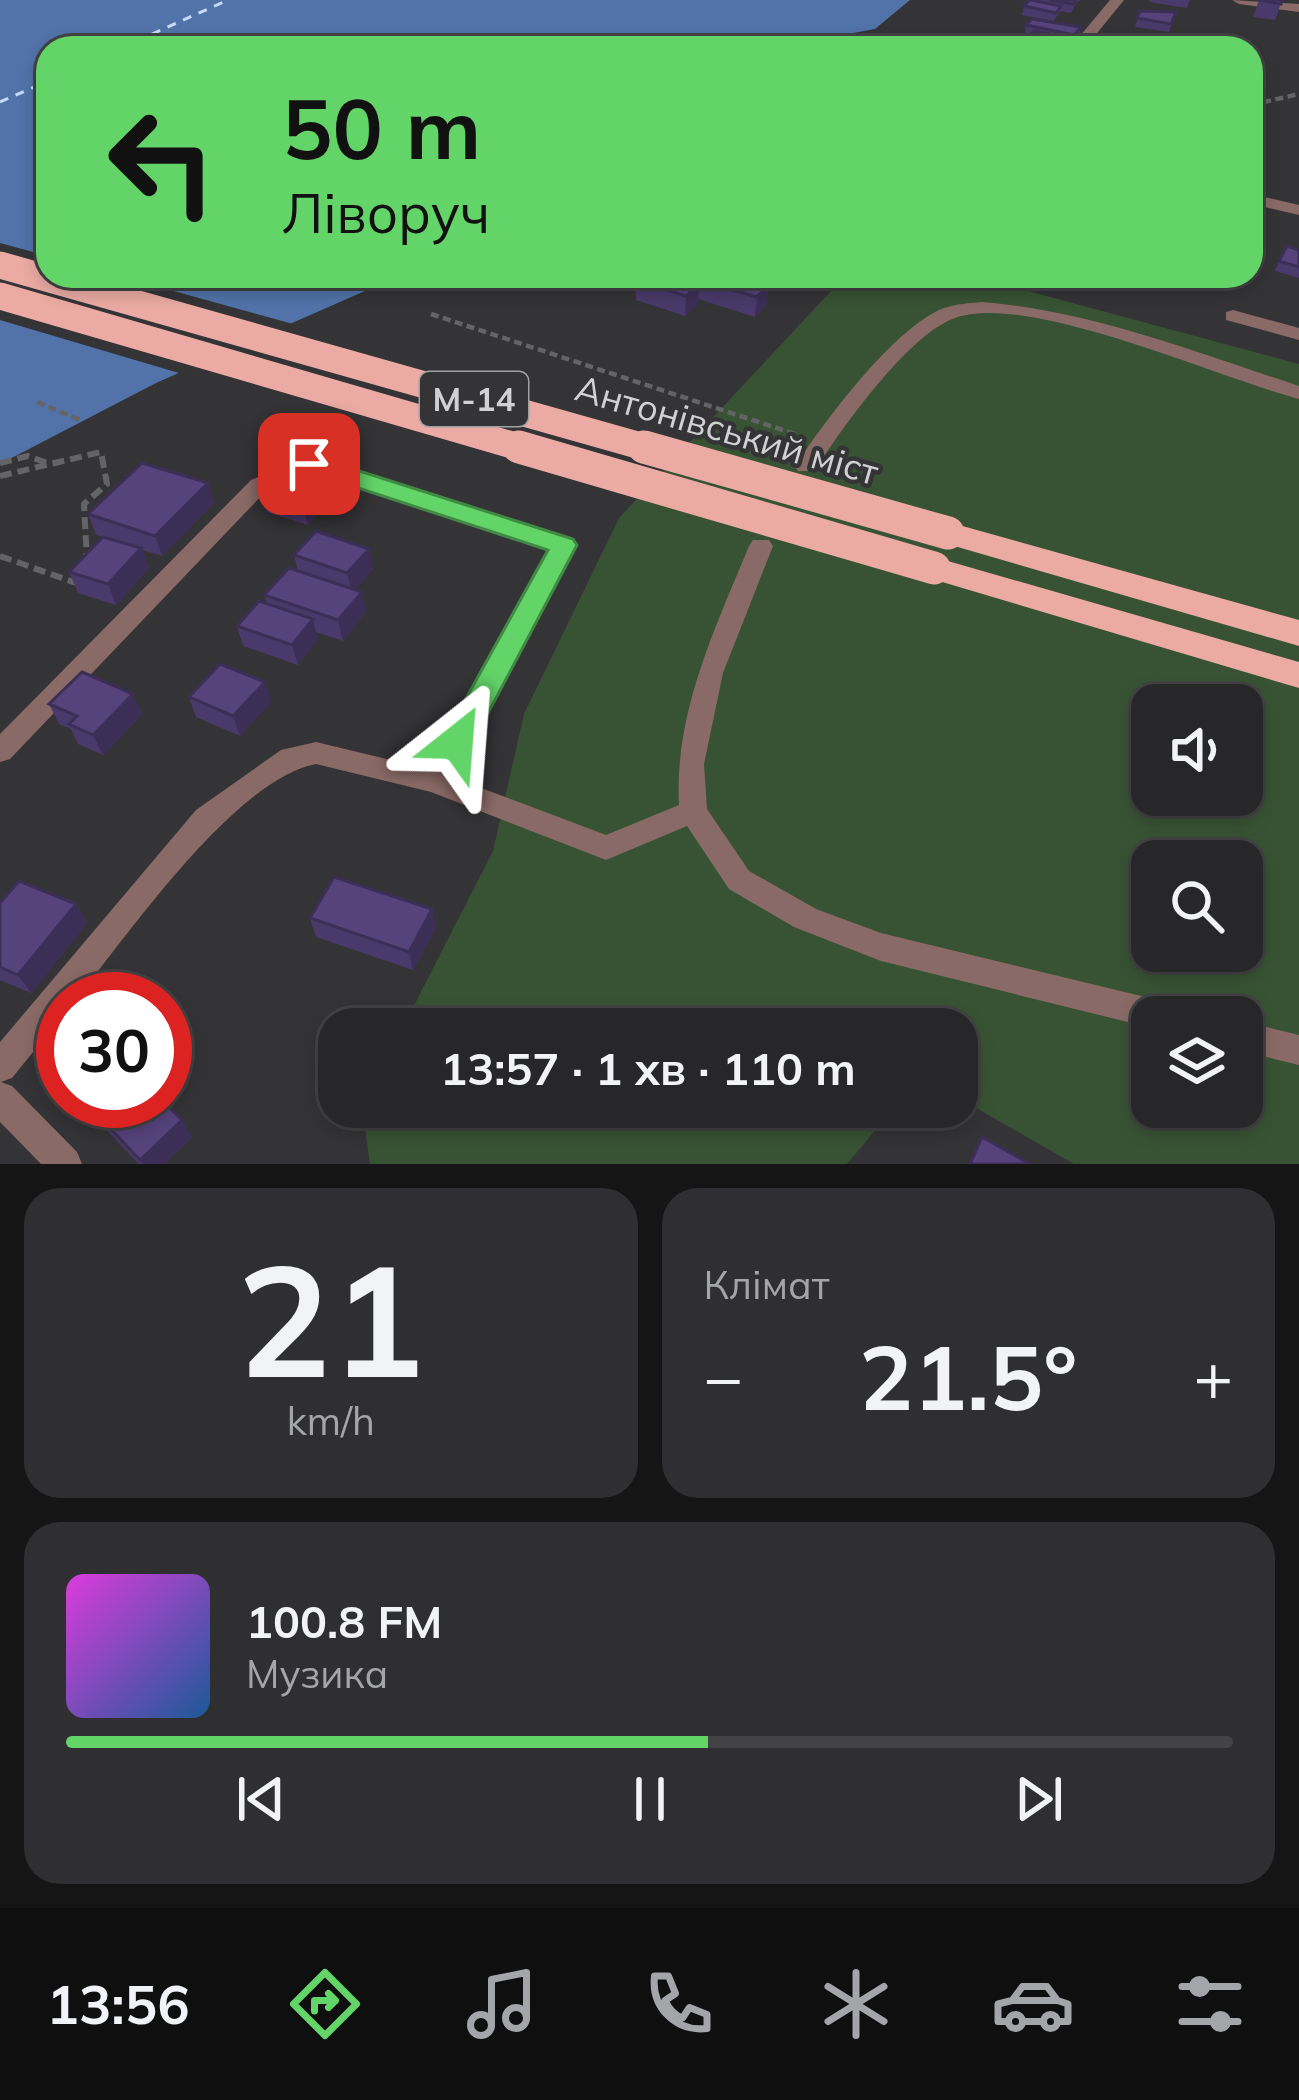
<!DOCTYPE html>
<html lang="uk">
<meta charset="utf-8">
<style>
body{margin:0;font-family:Mulish,sans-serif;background:#2f2e30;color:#f1f3f6;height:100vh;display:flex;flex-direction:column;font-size:45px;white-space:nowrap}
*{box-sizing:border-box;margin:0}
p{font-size:39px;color:#a4a5a8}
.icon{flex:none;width:66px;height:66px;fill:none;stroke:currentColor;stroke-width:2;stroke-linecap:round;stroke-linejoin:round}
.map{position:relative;height:1164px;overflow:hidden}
.details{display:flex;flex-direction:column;gap:24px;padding:24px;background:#151516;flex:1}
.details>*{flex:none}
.top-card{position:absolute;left:36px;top:36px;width:1227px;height:252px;border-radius:36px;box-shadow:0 6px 18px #0003,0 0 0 3px #434345;background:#63d468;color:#111;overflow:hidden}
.fabs{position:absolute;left:1131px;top:684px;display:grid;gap:24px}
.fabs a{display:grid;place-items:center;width:132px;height:132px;border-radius:24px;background:#272628;box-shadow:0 6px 18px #0003,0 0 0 3px #434345;font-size:60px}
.speed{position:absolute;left:36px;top:972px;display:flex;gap:24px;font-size:60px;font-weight:700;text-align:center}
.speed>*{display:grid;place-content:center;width:156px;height:156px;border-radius:50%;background:#272628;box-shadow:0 6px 18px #0003,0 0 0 3px #434345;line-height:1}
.speed .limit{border:18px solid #d22;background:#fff;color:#111}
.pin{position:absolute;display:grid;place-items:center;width:102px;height:102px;color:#fff;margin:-51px;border-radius:24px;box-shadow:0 6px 18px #0006}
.me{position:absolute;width:132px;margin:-66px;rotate:28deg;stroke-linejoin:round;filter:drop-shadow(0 0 9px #0008)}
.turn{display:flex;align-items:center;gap:42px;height:252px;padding:0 48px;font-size:54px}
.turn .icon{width:156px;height:156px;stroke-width:2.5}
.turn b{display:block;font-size:84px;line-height:102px}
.big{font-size:90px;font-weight:700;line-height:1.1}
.details .card{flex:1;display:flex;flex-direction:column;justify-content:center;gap:18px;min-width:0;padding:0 42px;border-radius:36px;background:#2f2e30}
.details .dial{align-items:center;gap:0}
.dial b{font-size:156px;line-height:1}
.song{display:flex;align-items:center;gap:36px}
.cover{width:144px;height:144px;border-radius:18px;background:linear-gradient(135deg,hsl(300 70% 55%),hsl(210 70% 35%))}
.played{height:12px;border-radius:6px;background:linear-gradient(90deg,#63d468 55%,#434345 55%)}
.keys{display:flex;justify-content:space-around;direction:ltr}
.heat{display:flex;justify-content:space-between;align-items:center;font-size:66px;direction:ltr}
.details .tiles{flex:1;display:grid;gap:24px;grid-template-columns:1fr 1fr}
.card:last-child{grid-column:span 2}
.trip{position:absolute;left:318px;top:1008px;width:660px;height:120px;border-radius:36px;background:#272628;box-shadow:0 6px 18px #0003,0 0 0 3px #434345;font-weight:700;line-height:120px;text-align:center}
.menu{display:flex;height:192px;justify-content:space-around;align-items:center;background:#100f10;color:#a4a5a8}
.menu .icon{width:84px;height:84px}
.menu .active{color:#63d468}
.menu b{font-size:54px;color:#f1f3f6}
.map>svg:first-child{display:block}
</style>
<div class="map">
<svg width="1299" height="1164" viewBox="0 0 1299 1164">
<rect width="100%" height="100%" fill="#343336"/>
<g fill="#385334" fill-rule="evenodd">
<path d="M845,276H972L1299,364V1164H1074L957,1097V1029H402L493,851L524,714L619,518ZM1152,705H1242V795H1152ZM1152,861H1242V951H1152ZM1152,1017H1242V1107H1152Z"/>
<path d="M362,1107H895L847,1164H370Z"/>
</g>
<path fill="#5173a9" d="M0,0H910L875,29L772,48H48V276H399L156,383L0,464Z"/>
<path fill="#343336" d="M0,243L48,256V276H119L304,327L189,376L0,320Z"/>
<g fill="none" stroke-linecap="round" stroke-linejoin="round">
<g stroke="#c7dbfb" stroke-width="3" stroke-dasharray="9 8" stroke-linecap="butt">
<path d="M121,48L228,0"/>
<path d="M0,102L48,81"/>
</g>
<g stroke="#646466" stroke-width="4.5" stroke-dasharray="8 4.5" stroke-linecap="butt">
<path d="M1251,105L1299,94"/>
<path d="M431,314L795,434"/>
<path d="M37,402L80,420"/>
</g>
<g stroke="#646466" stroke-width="6" stroke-dasharray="12 6" stroke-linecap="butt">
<path d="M0,463L28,456L47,463"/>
<path d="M0,476L101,452L107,484L84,504L87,561"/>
<path d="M0,556L76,583"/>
</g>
<g fill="#8a6a66" fill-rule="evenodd">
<path d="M1110,0H1124L1085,48H1070Z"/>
<path d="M1232,0L1299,4V12L1239,4Z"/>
<path d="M1251,194L1299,205V215L1251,204Z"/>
<path d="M982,302C1092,311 1195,352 1299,386V399C1222,379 1026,291 955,318C907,335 842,429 814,471H798L795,466C825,421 894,327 944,308C956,304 970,303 982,302Z"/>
<path d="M1233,310L1299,328V340L1226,320V312Z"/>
<path d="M309,456L572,539L576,545L452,777L606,835L679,805C674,713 715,629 749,546L753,540H769L773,546L723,673L704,764L707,809L749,871L816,909L881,933L1166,1002L1177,1006L1182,1017H1152V1028L881,961L794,927L729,889L687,826L606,860L431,792L316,764C234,780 129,934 76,999H63V1015L12,1078L1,1082L12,1086L77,1152L82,1164H41L0,1122V1042L196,810L281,750L316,742L428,769L550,549L310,471L267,490L10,759L0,762V734L251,480Z"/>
<path d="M1242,1021L1299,1035V1065L1242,1051Z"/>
</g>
<g fill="#ebaba4" fill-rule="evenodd">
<path d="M948,522L1299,620V646L937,541L932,533Z"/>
<path d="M934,557L1299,662V688L922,576L918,568Z"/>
</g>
<g stroke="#ebaba4" stroke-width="27">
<path d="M0,265L655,450"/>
<path d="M0,296L529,450"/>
</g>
<g stroke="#ebaba4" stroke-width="33">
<path d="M519,447L934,568"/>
<path d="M644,447L948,533"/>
</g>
</g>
<g fill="#4a3a6b">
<path d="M1039,0H1081L1076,3L1071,13L1060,11L1054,21L1022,15L1024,6Z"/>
<path d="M1149,0H1190L1187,8L1149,2Z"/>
<path d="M1259,0H1282L1275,20L1253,17Z"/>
<path d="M1140,11L1176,12L1169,32L1135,27Z"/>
<path d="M1026,25L1081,27L1079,35L1072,44L1064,42L1062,48H1034L1026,46L1030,35L1025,34Z"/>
<path d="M1299,250V278L1275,271L1279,261Z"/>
<path d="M640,276H756L751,280L768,285L767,304L755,317L698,299V303L685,316L636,300L635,280Z"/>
<path d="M328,476L333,497L308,525L267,512L261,492Z"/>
<path d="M214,503L162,556L142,550L149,568L116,605L78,593L69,572L103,537L96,535L88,514Z"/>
<path d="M369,549L373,569L355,590L366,612L343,641L316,632L318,639L298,665L243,646L237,626L267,603L264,595L298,571L294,555Z"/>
<path d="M265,682L271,702L240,736L196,717L189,697Z"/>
<path d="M133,694L142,714L103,755L78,744L71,729L59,724L49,704Z"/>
<path d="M0,903L76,904L87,923L31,993L0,980Z"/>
<path d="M432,909L436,928L413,970L316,937L310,918Z"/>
<path d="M90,1107L192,1137L164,1164H139L102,1125Z"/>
</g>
<g fill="#3c2f57">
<path d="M699,283L698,303L685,316L686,296Z"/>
<path d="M768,285L767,304L755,317L757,297Z"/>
<path d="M328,476L333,497L308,525L303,505Z"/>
<path d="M208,483L214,503L162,556L155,536Z"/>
<path d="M141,548L149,568L116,605L108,584Z"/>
<path d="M369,549L373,569L352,594L347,573Z"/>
<path d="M362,592L366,612L343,641L338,620Z"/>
<path d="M313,619L318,639L298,665L292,645Z"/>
<path d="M265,682L271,702L240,736L233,716Z"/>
<path d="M133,694L142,714L103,755L93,735Z"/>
<path d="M76,904L87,923L31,993L18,975Z"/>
<path d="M432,909L436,928L413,970L409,952Z"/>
<path d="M182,1120L192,1137L164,1164H143L140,1160Z"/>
</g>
<g fill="#56437c" stroke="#3c2f57" stroke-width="3">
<path d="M1029,0H1031L1061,6L1056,13L1024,6Z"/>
<path d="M1049,0H1076L1073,4Z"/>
<path d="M1259,0H1282L1281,4Z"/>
<path d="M1140,11L1176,12L1171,24L1137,18Z"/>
<path d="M1032,19L1081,27L1074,35L1026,25Z"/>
<path d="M1034,31L1065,37L1060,44L1028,38Z"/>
<path d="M1287,246L1299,250V267L1279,261Z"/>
<path d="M640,276H675L699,283L686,296L635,280Z"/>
<path d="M686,276H739L768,285L757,297Z"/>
<path d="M142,463L208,483L155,536L88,514Z"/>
<path d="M287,464L328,476L303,505L261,492Z"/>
<path d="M316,531L369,549L347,573L294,555Z"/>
<path d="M103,537L141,548L108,584L69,572Z"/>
<path d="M289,568L362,592L338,620L264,595Z"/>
<path d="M259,601L313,619L292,645L237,626Z"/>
<path d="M220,664L265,682L233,716L189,697Z"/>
<path d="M82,672L133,694L93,735L69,724L77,716L49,704Z"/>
<path d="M334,877L432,909L409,952L310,918Z"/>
<path d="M19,881L76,904L18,975L0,967V903Z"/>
<path d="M97,1101H163L182,1120L140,1160L90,1107Z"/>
<path d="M982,1137L1030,1164H970Z"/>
</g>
<path fill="#63d468" stroke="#408a44" stroke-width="3" d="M309,455L573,539L577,545L468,751L457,755L442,742L548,550L300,469V458Z"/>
<g text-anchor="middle" stroke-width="9" stroke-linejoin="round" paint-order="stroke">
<rect fill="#343336" stroke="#a2a2a4" stroke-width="3" x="420" y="372" width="108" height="54" rx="9"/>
<g font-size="33" font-weight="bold" fill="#d1d1d3">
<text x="474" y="411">М-14</text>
</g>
<g font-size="36" fill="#d1d1d3" stroke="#343336">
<text transform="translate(727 430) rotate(16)" y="13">Антонівський міст</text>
</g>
</g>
</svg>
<div class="fabs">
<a><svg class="icon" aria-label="sound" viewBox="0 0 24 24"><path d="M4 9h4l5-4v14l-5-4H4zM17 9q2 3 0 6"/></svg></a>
<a><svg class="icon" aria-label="search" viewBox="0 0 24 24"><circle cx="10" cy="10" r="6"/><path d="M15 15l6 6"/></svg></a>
<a><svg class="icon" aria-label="layers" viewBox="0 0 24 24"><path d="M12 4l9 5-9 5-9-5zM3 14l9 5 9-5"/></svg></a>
</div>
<div class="speed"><div class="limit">30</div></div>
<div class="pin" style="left:309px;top:464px;background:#d93025"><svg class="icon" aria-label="arrive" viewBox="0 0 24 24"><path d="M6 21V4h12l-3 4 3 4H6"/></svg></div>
<svg class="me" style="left:457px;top:742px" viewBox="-20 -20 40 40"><path d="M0-17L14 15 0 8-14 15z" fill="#63d468" stroke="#fff" stroke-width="4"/></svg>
<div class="trip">13:57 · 1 хв · 110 m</div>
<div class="top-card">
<div class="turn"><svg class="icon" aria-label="left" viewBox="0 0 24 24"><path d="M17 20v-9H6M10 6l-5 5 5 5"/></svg><div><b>50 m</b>Ліворуч</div></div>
</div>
</div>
<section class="details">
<div class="tiles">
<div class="card dial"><b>21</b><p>km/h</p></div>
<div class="card"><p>Клімат</p>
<div class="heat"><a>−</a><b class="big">21.5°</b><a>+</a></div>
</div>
<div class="card">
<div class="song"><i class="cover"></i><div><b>100.8 FM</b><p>Музика</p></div></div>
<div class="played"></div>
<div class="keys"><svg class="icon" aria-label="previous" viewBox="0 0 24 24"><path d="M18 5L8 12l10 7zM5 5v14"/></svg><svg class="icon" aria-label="pause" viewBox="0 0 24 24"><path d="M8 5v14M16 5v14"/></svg><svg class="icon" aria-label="next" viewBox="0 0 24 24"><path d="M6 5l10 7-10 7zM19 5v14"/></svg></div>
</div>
</div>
</section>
<nav class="menu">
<b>13:56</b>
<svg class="icon active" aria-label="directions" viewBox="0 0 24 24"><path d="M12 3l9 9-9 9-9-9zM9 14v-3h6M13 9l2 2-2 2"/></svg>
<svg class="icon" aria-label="music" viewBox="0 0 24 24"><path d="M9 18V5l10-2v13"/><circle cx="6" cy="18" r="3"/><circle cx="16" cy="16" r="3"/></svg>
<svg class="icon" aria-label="phone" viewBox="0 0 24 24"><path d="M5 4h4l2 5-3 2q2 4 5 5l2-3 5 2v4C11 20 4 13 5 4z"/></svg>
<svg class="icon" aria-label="climate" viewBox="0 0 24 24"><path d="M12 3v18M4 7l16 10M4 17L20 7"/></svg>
<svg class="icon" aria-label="car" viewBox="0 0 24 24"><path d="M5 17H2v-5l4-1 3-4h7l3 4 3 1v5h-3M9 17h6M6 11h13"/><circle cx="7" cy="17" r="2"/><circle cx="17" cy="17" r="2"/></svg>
<svg class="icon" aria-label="filters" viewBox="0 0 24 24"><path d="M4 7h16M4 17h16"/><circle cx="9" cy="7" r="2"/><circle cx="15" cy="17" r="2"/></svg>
</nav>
